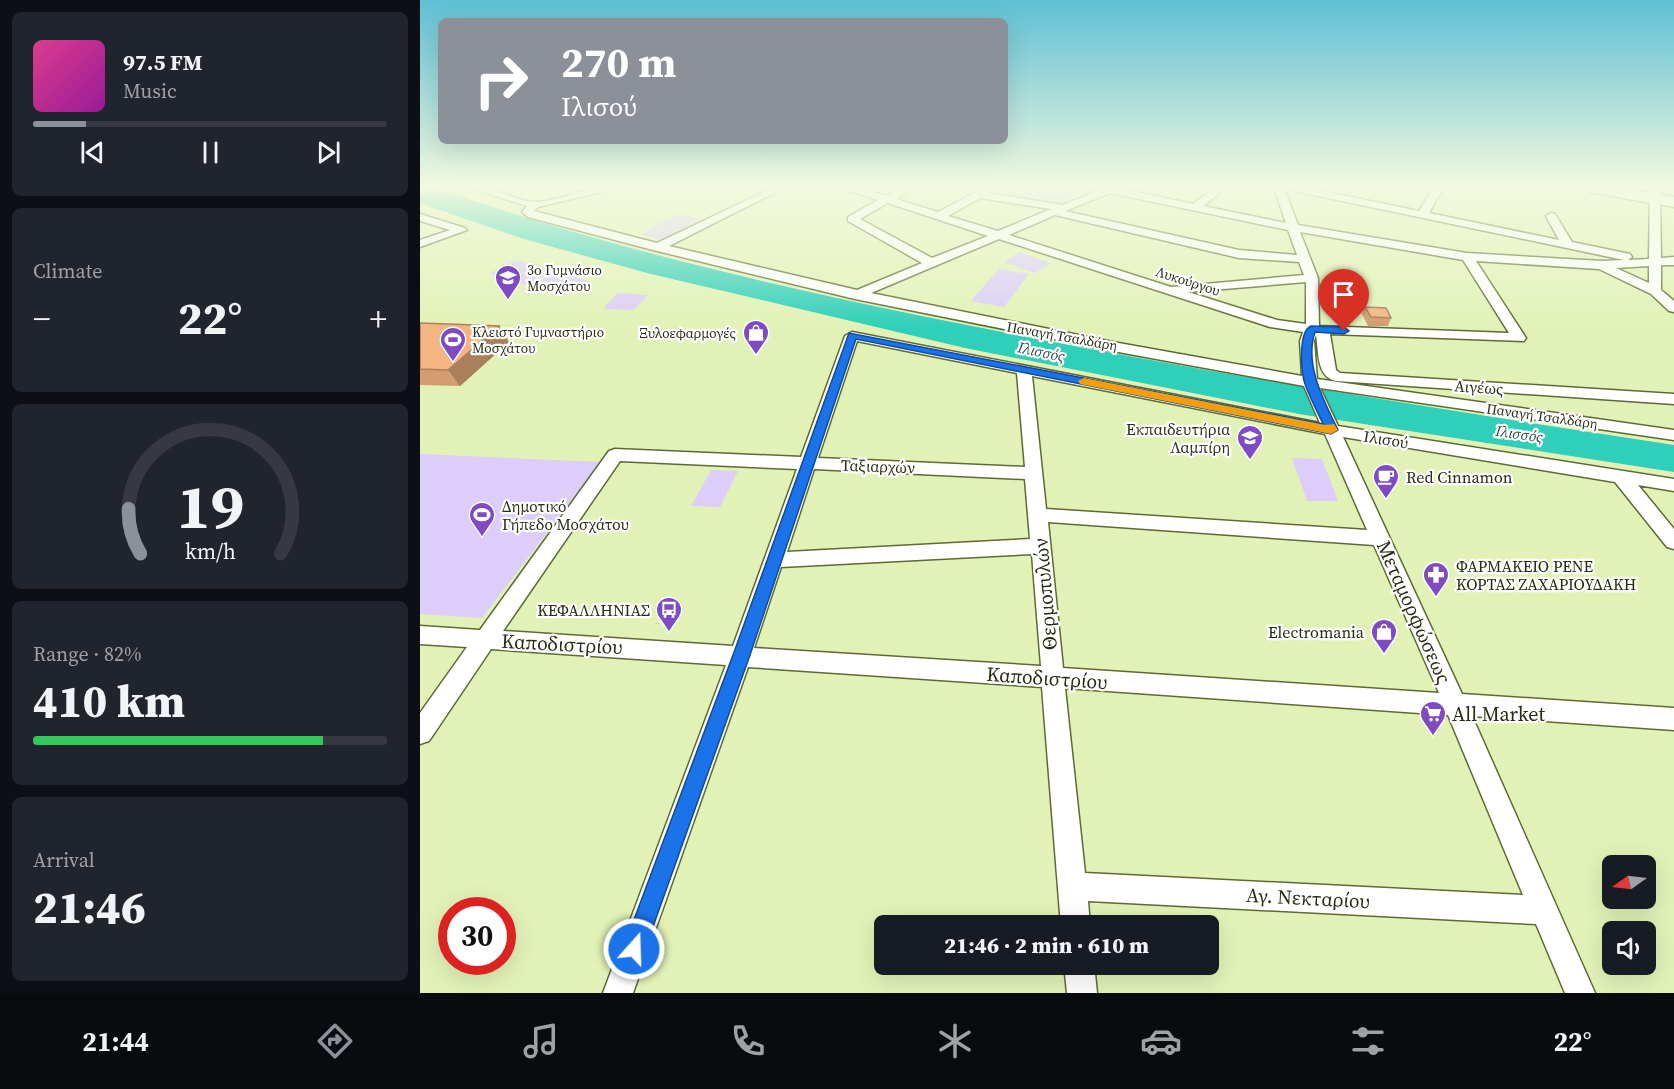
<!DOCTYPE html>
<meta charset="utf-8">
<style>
body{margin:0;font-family:"Source Serif 4",serif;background:#20242c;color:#f1f3f6;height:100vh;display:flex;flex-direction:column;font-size:22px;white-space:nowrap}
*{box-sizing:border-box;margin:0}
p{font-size:20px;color:#9ea1a6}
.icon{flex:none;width:33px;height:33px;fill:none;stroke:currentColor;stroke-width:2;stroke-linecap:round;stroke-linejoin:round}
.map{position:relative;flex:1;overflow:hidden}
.panel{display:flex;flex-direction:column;gap:12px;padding:12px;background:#0d0f14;width:420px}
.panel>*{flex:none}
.hud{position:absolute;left:18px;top:18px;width:570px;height:126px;border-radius:9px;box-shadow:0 6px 24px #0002;background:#8c9099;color:#fff;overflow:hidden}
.needle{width:39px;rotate:256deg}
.tools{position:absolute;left:1182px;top:855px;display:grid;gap:12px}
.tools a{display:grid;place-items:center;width:54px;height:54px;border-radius:9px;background:#171b24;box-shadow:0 6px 24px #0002;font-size:30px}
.speed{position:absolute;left:18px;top:897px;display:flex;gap:12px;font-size:30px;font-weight:700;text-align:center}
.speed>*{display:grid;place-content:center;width:78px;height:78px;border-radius:50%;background:#171b24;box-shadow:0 6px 24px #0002;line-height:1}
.speed .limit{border:9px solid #d22;background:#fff;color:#111}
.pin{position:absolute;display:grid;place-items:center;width:51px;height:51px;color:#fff;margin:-62px -26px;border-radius:50% 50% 50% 0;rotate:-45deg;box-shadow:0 0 6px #0007}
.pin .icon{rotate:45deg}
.me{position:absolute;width:66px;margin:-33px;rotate:20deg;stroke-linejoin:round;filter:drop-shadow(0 0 4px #0008)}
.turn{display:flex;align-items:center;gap:21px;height:126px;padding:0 24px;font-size:27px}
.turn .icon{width:78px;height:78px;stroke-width:2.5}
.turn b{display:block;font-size:42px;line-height:51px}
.big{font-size:45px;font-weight:800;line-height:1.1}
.panel .card{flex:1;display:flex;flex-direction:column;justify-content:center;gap:9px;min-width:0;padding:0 21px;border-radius:9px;background:#20242c}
.panel .dial{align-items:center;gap:0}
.dial svg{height:156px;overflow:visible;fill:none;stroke:#363941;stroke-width:7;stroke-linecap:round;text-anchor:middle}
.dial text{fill:#f1f3f6;stroke:none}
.song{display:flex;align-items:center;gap:18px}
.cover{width:72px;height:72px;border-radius:9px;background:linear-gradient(135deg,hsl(330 70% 55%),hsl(300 70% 35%))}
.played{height:6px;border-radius:3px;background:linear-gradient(90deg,#8c9099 15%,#363941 15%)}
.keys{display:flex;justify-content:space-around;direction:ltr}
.heat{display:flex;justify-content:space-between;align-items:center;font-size:33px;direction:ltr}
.charge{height:9px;border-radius:4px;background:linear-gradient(90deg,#34c759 82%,#363941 0)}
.trip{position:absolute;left:454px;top:915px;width:345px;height:60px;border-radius:9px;background:#171b24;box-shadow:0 6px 24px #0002;font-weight:800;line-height:60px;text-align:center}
.menu{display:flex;height:96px;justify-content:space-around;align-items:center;background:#090b0e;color:#9ea1a6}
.menu .icon{width:42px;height:42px}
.menu .selected{color:#8c9099}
.menu b{font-size:27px;color:#f1f3f6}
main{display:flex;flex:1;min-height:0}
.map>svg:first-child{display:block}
</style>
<main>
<section class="panel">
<div class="card">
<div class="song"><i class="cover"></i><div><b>97.5 FM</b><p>Music</p></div></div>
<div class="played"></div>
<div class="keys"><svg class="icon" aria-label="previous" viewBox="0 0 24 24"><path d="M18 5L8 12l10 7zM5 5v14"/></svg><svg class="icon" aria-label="pause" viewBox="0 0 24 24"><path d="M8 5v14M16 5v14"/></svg><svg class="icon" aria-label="next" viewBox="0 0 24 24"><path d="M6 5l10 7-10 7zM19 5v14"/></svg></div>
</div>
<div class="card"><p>Climate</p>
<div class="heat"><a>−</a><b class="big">22°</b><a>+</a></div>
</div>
<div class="card dial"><svg viewBox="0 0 100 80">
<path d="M14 69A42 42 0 1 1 86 69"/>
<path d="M14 69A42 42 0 0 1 8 46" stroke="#8c9099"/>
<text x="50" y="56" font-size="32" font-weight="700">19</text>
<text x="50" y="72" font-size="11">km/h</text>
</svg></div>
<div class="card"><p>Range · 82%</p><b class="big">410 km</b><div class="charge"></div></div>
<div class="card"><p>Arrival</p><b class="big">21:46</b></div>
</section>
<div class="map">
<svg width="1254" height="993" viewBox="0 0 1254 993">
<rect width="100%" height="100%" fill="#e2f2b7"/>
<g fill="#dccdfa">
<path d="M592,188H662L639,206L583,194Z"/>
<path d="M260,213L281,219L241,240L220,234Z"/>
<path d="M599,252L631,263L615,273L584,262Z"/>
<path d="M96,260L134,271L107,285L69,274Z"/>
<path d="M579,269L609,274L584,307L551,301Z"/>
<path d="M138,272L170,281L144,295L111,285Z"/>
<path d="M198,293L228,295L214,310L183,309Z"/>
<path d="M0,454L181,462L62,618L0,614Z"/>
<path d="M872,458L902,459L918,501H887Z"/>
<path d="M291,470L318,471L300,507L271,506Z"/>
</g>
<path fill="#2fcfb9" d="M0,188H16C191,249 371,290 552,326C785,373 1019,409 1254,445V472L879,414L545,348L227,273L104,239L0,203Z"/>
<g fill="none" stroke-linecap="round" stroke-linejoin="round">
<defs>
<g id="street">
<path d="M51,188C75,186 96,202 115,202C140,201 163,188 190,188L189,190L118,207L114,211L237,243L352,188H364L249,246L437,290L502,263L428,221V217L458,200L427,190L426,188H440L466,196L481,188H493L476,199L518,212L564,188H571L572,190L568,193L643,205L684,188H697L773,204L795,188H806L783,206L866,223L854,188H864L878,225L1047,253L1182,261L1204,260L874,191L869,188H887L999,211L1013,188H1023L1009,213L1139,240L1126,216L1131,213L1135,214L1152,242L1210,254L1212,257L1208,260L1229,259L1230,188H1240L1241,258L1254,257V265H1241V290L1254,301V312L1249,311L1231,294L1179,269L1056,261L1106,338L1104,341L910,334L916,370L920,373L1254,394V404L916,381C896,377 899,352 896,335L894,341L897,379L1254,430V440L900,388L918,426L1254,479V491L1218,485L1254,529V549L1247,547L1195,482L923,437L1042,694L1254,708V730L1052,716L1175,993H1145L1116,924L668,901L670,926H641L622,687L328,667L213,993H183L306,665L71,649L9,741L0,744V713L47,647L0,644V626L60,630L189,451L195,449L381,457L425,336L432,332L900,423L884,386L693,351L435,299L233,250L108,217L102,212L107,206ZM690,193L868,230L877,255L819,250L645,211ZM560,198L631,209L578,231L528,216ZM468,203L568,236L512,258L440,219ZM635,215L819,258L879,262L884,275L751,287L589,235ZM880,232L1043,260L1089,333L899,326L898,278ZM579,239L850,327L883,332L880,341L882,376L693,342L451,293ZM1229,266V283L1196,268ZM886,282V324L857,320L768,292ZM437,341L597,373L605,467L398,458ZM612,376L905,434L947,530L626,509ZM200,461L377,469L313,646L83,631ZM394,469L605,479L610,539L367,552ZM628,522L954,545L1019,693L643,668ZM612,554L621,666L334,648L361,567ZM645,688L1028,715L1103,895L665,873Z"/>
<path d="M0,214L45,228L47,230L0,247V240L30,230L0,221Z"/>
<path d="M644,964H674L677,993H647Z"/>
</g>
<path id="primary" d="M1167,188H1202L1254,197V207L1175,193L1169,192Z"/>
</defs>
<use href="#street" stroke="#5d6a34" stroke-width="3"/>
<use href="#primary" stroke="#5d6a34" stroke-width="3"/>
<use href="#street" fill="#fff" fill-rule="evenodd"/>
<use href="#primary" fill="#fff" fill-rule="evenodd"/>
</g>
<g fill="#d19d71">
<path d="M945,307L971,318L968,326H948L942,314Z"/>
<path d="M0,323L89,342L40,386L0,385Z"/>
</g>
<path fill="#aa7f5c" d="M79,326L89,342L40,386L28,370Z"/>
<g fill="#f3b683" stroke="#aa7f5c" stroke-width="1.5">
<path d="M945,307L966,308L971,318L951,317Z"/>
<path d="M0,323L79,326L28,370L0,369Z"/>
</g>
<linearGradient id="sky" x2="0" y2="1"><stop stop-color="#5ebfd5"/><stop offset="0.57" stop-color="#f2f9df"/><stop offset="1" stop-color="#f2f9df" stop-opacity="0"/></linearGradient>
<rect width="1254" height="327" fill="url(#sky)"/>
<path fill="#1a73e8" stroke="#114b97" stroke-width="1.5" d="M891,326L924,327L929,331L924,334L895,332C884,365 904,401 918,430L911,434L436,339L330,655L225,949L222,957L214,960L206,957L203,949L313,655L429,333L903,424C897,411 890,398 885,384C881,372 878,331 891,326Z"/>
<path fill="#f59e0b" d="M664,378L905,425L914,424L918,430L911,434L660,384L658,381Z"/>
<defs>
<symbol id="school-pin" viewBox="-11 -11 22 30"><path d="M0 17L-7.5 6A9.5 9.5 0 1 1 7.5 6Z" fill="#7f4bc2" stroke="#fff"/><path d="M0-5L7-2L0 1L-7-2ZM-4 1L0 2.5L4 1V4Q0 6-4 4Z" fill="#fff"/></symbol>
<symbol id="shop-pin" viewBox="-11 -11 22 30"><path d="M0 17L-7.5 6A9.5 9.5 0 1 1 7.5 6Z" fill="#7f4bc2" stroke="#fff"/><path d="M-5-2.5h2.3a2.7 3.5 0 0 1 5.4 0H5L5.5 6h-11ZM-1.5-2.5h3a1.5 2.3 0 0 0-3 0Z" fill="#fff"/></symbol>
<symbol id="stadium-pin" viewBox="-11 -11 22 30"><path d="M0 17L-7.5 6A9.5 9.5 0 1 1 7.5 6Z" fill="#7f4bc2" stroke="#fff"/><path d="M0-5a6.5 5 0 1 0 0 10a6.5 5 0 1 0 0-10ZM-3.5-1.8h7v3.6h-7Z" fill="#fff"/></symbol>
<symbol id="cafe-pin" viewBox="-11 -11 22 30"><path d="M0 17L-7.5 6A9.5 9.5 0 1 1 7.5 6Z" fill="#7f4bc2" stroke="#fff"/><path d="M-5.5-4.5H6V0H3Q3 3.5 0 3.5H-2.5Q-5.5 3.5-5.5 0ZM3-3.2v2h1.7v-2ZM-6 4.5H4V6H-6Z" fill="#fff"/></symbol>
<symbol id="pharmacy-pin" viewBox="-11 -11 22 30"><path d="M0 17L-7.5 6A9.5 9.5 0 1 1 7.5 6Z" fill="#7f4bc2" stroke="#fff"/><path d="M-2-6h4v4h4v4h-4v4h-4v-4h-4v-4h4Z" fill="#fff"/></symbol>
<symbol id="bus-pin" viewBox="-11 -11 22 30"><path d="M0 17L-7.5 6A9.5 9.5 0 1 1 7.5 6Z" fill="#7f4bc2" stroke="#fff"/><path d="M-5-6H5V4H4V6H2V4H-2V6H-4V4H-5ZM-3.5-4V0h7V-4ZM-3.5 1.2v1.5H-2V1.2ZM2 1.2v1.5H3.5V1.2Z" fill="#fff"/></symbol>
<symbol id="supermarket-pin" viewBox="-11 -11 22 30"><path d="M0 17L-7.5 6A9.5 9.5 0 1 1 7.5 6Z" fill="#7f4bc2" stroke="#fff"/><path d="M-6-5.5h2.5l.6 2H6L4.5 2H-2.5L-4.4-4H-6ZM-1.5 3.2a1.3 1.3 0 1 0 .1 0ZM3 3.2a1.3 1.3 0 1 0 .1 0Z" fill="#fff"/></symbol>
</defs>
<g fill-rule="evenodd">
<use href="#school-pin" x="73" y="263" width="30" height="40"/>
<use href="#shop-pin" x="321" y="318" width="30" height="40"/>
<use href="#stadium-pin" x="18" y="325" width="30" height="40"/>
<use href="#school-pin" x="815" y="423" width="30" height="40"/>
<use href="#cafe-pin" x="951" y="462" width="30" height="40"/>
<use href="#stadium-pin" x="47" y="500" width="30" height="40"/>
<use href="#pharmacy-pin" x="1001" y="560" width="30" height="40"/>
<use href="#bus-pin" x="234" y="595" width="30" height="40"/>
<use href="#shop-pin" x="949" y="617" width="30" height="40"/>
<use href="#supermarket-pin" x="998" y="699" width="30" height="40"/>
</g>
<g text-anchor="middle" stroke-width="4.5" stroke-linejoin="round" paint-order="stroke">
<g font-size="14" fill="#272d15" stroke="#fff" text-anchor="start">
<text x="107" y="275">3o Γυμνάσιο<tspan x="107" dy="16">Μοσχάτου</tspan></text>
<text x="52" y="337">Κλειστό Γυμναστήριο<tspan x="52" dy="16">Μοσχάτου</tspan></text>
<text x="316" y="338" text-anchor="end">Ξυλοεφαρμογές</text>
</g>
<g font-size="14" fill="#272d15" stroke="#fff">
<text transform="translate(768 281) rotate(18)" y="5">Λυκούργου</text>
<text transform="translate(642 336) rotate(10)" y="5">Παναγή Τσαλδάρη</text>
<text transform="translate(1122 416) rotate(8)" y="5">Παναγή Τσαλδάρη</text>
</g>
<g font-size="15" font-style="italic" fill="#2a4a44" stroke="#fff">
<text transform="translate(621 352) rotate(12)" y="5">Ιλισσός</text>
<text transform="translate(1099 434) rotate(8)" y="5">Ιλισσός</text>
</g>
<g font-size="16" fill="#272d15" stroke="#fff">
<text transform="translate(1059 387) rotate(4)" y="6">Αιγέως</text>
<text transform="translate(966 439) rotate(9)" y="6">Ιλισού</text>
<text transform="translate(458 466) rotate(2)" y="6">Ταξιαρχών</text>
</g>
<g font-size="16" fill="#272d15" stroke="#fff" text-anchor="end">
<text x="810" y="435">Εκπαιδευτήρια<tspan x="810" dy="18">Λαμπίρη</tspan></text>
<text x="986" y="483" text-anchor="start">Red Cinnamon</text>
<text x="82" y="512" text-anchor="start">Δημοτικό<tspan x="82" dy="18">Γήπεδο Μοσχάτου</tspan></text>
<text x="1036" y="572" text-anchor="start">ΦΑΡΜΑΚΕΙΟ ΡΕΝΕ<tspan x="1036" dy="18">ΚΟΡΤΑΣ ΖΑΧΑΡΙΟΥΔΑΚΗ</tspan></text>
<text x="230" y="616">ΚΕΦΑΛΛΗΝΙΑΣ</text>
<text x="944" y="638">Electromania</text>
</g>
<g font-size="20" fill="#272d15" stroke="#fff">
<text transform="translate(625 594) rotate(-95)" y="7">Θερμοπυλών</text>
<text transform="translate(994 612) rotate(66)" y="7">Μεταμορφώσεως</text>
<text transform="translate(142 644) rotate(3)" y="7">Καποδιστρίου</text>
<text transform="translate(627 678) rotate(4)" y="7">Καποδιστρίου</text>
<text transform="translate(888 898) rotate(3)" y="7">Αγ. Νεκταρίου</text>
</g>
<g font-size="20" fill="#272d15" stroke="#fff" text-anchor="start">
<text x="1032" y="721">All Market</text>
</g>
</g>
</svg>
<div class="tools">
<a><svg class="needle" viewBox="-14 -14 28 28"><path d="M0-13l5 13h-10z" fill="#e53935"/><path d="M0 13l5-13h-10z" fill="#9ea1a6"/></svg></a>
<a><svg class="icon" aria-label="sound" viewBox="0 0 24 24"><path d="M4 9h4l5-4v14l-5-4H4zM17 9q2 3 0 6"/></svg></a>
</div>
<div class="speed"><div class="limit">30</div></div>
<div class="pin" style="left:924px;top:331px;background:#d93025"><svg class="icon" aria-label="arrive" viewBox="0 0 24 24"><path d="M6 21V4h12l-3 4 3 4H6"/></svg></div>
<svg class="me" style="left:214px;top:949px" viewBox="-20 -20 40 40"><circle r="17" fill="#1a73e8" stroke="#fff" stroke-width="3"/><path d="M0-11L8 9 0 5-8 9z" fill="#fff"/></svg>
<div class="trip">21:46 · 2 min · 610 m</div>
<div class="hud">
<div class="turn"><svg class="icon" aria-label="right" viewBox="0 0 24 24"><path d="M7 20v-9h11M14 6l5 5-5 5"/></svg><div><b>270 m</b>Ιλισού</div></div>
</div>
</div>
</main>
<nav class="menu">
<b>21:44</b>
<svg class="icon selected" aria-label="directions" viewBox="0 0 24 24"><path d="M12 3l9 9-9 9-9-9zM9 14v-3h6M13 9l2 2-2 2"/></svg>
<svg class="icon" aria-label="music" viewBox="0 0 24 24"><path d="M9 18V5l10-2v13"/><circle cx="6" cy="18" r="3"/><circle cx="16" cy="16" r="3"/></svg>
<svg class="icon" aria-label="phone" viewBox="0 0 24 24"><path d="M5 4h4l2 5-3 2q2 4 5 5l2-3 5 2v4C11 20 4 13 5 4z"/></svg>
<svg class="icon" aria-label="climate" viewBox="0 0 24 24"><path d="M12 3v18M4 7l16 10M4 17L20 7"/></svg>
<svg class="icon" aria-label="car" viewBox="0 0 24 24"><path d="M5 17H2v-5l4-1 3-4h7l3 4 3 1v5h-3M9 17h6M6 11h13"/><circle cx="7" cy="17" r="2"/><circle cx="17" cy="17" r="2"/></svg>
<svg class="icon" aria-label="filters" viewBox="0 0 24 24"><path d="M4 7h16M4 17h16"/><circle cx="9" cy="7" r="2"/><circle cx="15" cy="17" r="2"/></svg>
<b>22°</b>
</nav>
